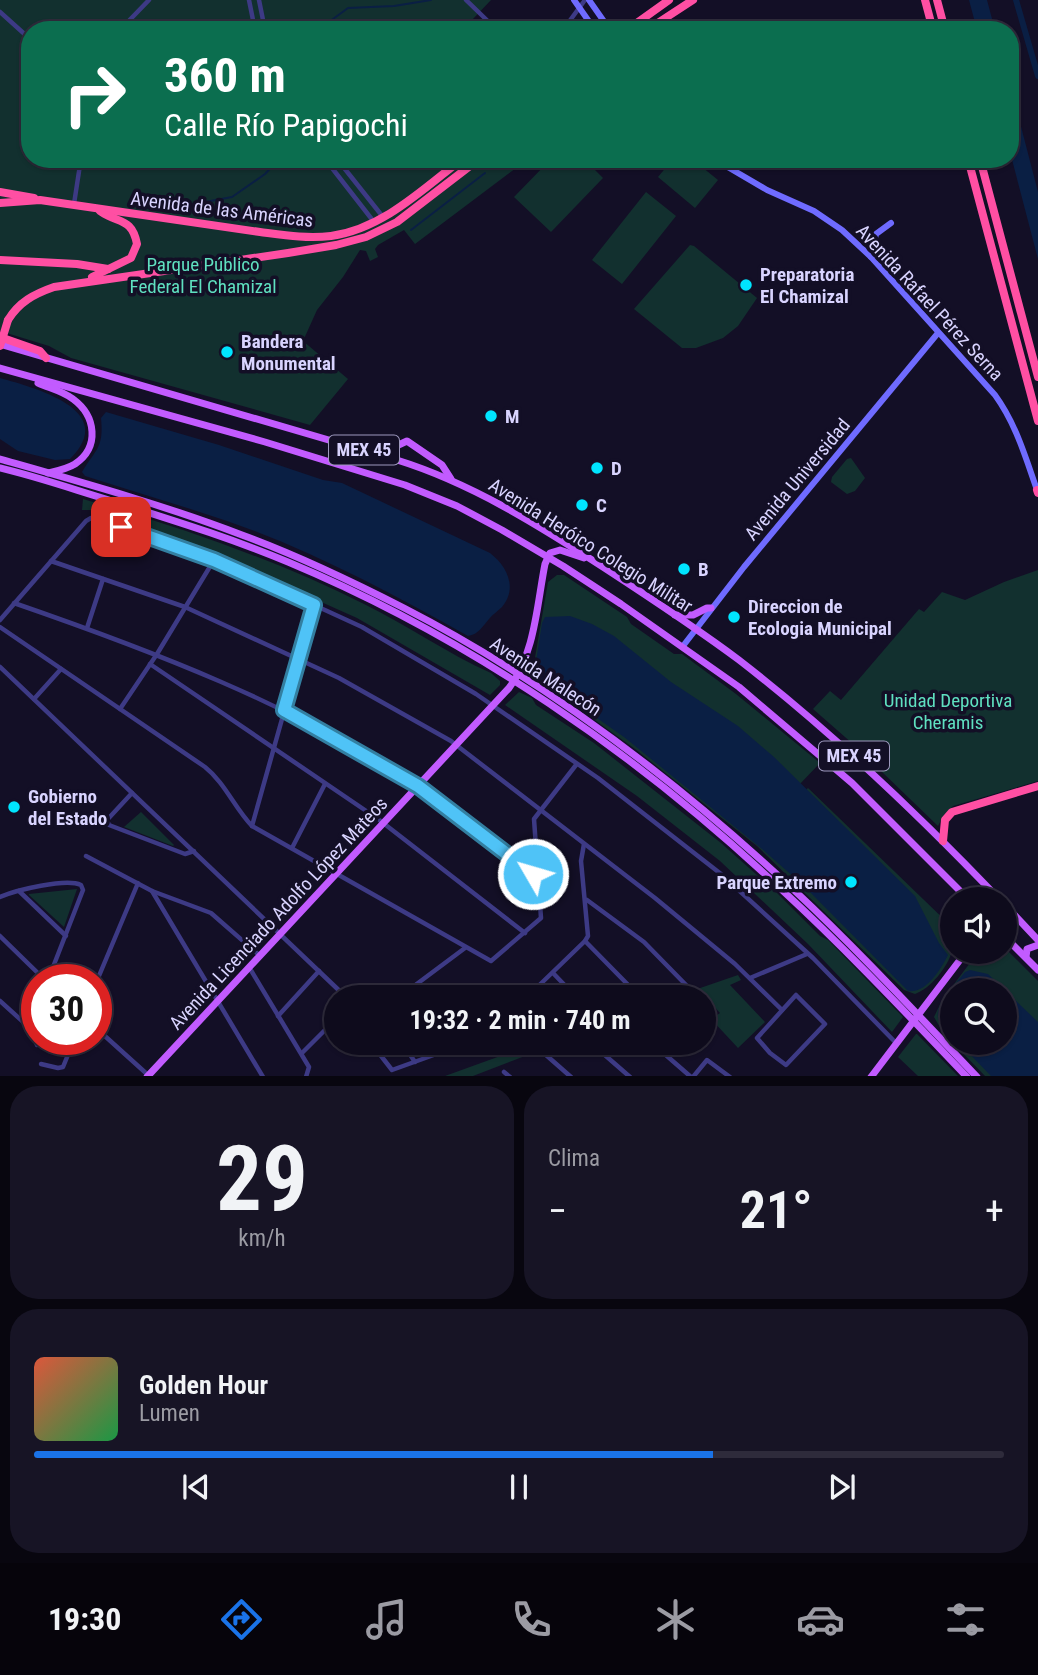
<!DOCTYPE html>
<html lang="es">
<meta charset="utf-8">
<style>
body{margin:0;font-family:"Roboto Condensed",sans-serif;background:#171425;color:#f1f3f6;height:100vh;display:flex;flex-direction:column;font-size:26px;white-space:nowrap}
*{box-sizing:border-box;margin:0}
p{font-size:23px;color:#9b9ba3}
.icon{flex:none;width:38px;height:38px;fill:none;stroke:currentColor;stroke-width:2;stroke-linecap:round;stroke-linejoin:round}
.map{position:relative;height:1076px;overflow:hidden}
.sheet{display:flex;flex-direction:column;gap:10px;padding:10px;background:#08060f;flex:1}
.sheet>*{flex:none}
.banner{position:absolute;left:21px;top:21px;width:998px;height:147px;border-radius:28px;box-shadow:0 2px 5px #0004,0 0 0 2px #2e2b3b;background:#0b6e4f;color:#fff;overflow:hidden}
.buttons{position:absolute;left:940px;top:887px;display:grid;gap:14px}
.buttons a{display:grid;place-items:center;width:77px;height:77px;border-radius:50%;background:#0e0b1c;box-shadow:0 2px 5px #0004,0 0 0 2px #2e2b3b;font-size:35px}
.speed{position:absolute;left:21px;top:964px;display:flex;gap:14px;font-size:35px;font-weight:700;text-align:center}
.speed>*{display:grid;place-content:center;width:91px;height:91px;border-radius:50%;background:#0e0b1c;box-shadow:0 2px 5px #0004,0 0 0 2px #2e2b3b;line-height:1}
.speed .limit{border:10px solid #d22;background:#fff;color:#111}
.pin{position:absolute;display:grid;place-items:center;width:60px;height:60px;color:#fff;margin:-30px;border-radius:14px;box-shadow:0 4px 10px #0006}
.me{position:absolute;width:77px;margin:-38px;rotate:308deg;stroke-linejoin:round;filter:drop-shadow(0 0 5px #0008)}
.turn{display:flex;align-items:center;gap:24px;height:147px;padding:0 28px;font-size:32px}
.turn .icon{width:91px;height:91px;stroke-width:2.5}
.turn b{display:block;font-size:49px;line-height:60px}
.big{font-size:52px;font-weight:700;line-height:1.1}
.sheet .widget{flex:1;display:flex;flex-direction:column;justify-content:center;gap:10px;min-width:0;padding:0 24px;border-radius:28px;background:#171425}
.sheet .dial{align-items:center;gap:0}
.dial b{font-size:91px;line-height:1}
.song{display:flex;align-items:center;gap:21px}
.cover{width:84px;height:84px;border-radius:10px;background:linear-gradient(135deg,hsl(10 70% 55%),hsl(140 70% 35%))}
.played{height:7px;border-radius:4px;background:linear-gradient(90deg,#1a73e8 70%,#2e2b3b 70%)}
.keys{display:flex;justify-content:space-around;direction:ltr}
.heat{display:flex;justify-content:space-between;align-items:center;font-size:38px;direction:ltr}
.sheet .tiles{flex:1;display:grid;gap:10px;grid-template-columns:1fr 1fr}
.widget:last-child{grid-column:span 2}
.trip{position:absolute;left:324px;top:985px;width:392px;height:70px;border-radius:35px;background:#0e0b1c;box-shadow:0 2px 5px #0004,0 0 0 2px #2e2b3b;font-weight:700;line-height:70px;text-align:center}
.menu{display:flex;height:112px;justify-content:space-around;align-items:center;background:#06040b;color:#9b9ba3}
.menu .icon{width:49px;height:49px}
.menu .on{color:#1a73e8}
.menu b{font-size:32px;color:#f1f3f6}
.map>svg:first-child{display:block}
</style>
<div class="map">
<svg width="1038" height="1077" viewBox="0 0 1038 1077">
<rect width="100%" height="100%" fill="#130f26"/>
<g fill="#12302f">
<path d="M0,0H491L472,20L482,30H30V159H528L415,244L404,230L378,245L375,249L378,257L370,261L366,251L360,250L343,277L317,310L303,341L348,379L310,425L71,358L49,346L0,331Z"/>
<path d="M551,159H584L603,178L551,232L514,197Z"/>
<path d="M673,159H692L718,180L695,208L658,177Z"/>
<path d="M646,192L676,216L622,284L592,260Z"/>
<path d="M690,245L694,246L757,298L738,326L723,338L696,348H682L634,309Z"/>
<path d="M851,458L865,478L855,491L847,494L831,482L832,477L847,459Z"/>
<path d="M83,499C180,527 274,559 364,604C407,625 448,654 491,673L500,681V685L490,695L357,618L223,558L90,510H82Z"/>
<path d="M1038,570V781L953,806L943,816L938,826L853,744L813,709L830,691L841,700L919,609L924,612L942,592L965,600L1004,582Z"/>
<path d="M557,575H564L627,617L631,624L674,654H682L736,694L820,763L798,786L804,792L808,788L952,927C952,935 953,944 952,951C948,967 930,989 915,994L904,990L757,846L635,749L532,675L548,582Z"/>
<path d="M519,692L532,698L536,705L594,743L721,843L776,892L820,936L828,940L903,1017L892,1032L808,944L720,861L637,796L505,705Z"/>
<path d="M141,812L174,845L173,846L124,827Z"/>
<path d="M77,889L64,927L29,895V894Z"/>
<path d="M1005,948L1038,981V1076H985L953,1043H1004V990H952V1042L942,1031L934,1017L942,1000L976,955L981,952H1004Z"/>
<path d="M738,975L741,980L730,985L765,1022L738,1048L711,1019L720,1013L707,999L674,997Z"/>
<path d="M916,1034H917L958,1076H918L898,1057Z"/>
<path d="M530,1043H559L473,1076H445L525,1047Z"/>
</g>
<g fill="#0a1f44">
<path d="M969,0H987L995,30H977Z"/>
<path d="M1010,84L1038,192V259L1010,152Z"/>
<path d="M0,378C35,388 120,410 70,459L55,460L18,451L0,439Z"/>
<path d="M106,412L219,445L323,480L342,483L490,553C507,566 518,588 502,607C498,611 493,614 489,619C482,627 479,634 468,636C391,593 311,550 227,521C180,505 132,491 85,476L82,472C96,449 104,448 101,418Z"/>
<path d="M570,616L592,624L614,636L671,682L738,726L774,757L915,896L939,943L948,955C941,969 926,994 908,991L804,886L762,849L624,737L534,674L542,623L545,617Z"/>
<path d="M970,970L988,974L1038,1022V1076H991L959,1043H1004V990H952V1036C948,1032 942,1028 940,1023C930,1007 956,984 965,972Z"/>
</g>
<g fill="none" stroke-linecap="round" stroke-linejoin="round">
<g stroke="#0a1f44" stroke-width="2">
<path d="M318,30L348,8L394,6L431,0"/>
<path d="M496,164L502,159"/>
<path d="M189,205L232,197L265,174L279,159"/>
<path d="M411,230L485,173"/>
</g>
<path stroke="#0a1f44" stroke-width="6" d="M1016,0L1038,76"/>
<g stroke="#3d3a85" stroke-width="4.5">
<path d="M249,0L255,30"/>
<path d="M259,0L265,30"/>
<path d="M466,0L497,30"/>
<path d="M0,12L30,39"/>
<path d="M120,30L149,0"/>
<path d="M563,30L585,0"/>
<path d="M30,96L23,106L30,114"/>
<path d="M325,159L374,222"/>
<path d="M337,159L383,217"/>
<path d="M74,204L80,165L79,159"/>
<path d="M51,561L185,607L339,678L451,741L655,898L735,964L782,1010"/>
<path d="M14,603C153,651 291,704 415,784C456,810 494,844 533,874L538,876"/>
<path d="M0,620L86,521L91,518L214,560L314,605L362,627L476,694L598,778L721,874L813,958L896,1043"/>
<path d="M0,627L205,767C225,783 234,807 252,826L491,961L541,918L534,819L576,765"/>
<path d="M87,628L103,579"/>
<path d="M150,664L378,819L525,933"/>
<path d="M0,667L347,998"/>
<path d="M34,699L61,669"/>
<path d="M120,709L157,654L214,560"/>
<path d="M132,793L107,820L109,825L185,854L194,851"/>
<path d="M252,826L314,605"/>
<path d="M292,848L325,784"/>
<path d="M86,856L152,891L211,913L259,955"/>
<path d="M19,891L66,936"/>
<path d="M152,891L263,1077"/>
<path d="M0,897C16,890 66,878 81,885L83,890L48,980"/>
<path d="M587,900L644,942L687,986"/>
<path d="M0,936L45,980"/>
<path d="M585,941L641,998"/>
<path d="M249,967L309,1067L306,1077"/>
<path d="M553,973L577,998"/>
<path d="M750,978L807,954"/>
<path d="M96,983L138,883"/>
<path d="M485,989L491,998"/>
<path d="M796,995L825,1024L786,1065L770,1053L757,1038Z"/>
<path d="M398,998L465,948"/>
<path d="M526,998L585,941L588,936L581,861L584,844"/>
<path d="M0,1001L31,1029L37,1045"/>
<path d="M278,1016L319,971"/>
<path d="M96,1028L148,1075"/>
<path d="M31,1029L37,1014"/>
<path d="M381,1043L378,1052L392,1070L467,1043"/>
<path d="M402,1043L415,1062"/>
<path d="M591,1043L630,1077"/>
<path d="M652,1043L691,1077"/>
<path d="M302,1053L336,1019"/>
<path d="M546,1055L571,1077"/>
<path d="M412,1056L429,1043"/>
<path d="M41,1064L58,1068L63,1067L74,1040"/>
<path d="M504,1072L510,1077"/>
<path d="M693,1077L707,1060L730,1077"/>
</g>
<g stroke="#6f6bff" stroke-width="6">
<path d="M574,0L595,30"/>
<path d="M589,0L610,30"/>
<path d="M714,159L767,190L814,211L842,230L871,257L995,395C1016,424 1025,456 1037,490"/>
<path d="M871,257L876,234L891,223"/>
<path d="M683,646L744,567L938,333"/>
</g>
<g stroke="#c25bff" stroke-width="7">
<path d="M0,344L397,460C471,483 538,525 603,567C649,597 695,627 739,660C832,732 918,814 1000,900"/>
<path d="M0,368L265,442L405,485L457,506L502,530L563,566L621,604L739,687L852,783L969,900"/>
<path d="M38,383C49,388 63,391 73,399C96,416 100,447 75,464C67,469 57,471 48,473"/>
<path d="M337,443L352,439L390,449L407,441L442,465L451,479"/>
<path d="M0,459C81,482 164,505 242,535C297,555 351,581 404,608C546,681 678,782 795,891C858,950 917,1014 977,1077"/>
<path d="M0,468C38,477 75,490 112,501C172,520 231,538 288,562C470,638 639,755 782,890C846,949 906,1013 967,1077"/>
<path d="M675,615H693L707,608H711"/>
<path d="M1004,904L1038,940"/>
<path d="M1004,936L1038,970"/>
<path d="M1026,957L1027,949L1038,945"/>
<path d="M147,1077L509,688C535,654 537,604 545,564L550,553L560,550L584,558"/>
<path d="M871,1077L966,952"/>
</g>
<g stroke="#ff4fa3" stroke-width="8">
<path d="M925,0L933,30"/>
<path d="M937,0L945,30"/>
<path d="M627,30L669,0"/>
<path d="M647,30L693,0"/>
<path d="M968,159L1038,421"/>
<path d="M980,159L1038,377"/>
<path d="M0,192L34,198"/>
<path d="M0,203L40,200L260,232C283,235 307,239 331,236C382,229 422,190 462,159"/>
<path d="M0,260L77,264L108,269"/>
<path d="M92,277L131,258L137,244C132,217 118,224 100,211"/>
<path d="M8,320C19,302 34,294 54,287L288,253L336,245L366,237L397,222L479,159"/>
<path d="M0,337L40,351L46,358"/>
<path d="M1037,490L1038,493"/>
<path d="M943,841L945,820L952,812L1038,786"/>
</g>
<path stroke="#ff4fa3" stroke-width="8" d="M0,346L8,320"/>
</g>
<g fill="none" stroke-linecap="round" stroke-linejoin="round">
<defs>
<path id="route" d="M121,527L214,560L314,605L284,710L418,786L533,874"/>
</defs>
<use href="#route" stroke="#337fa1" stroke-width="18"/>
<use href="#route" stroke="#4fc3f7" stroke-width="12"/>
</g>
<g fill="#00e5ff" stroke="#130f26" stroke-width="2.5">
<circle cx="746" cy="285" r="7"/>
<circle cx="227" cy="352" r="7"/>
<circle cx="491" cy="416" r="7"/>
<circle cx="597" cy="468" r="7"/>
<circle cx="582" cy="505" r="7"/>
<circle cx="684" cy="569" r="7"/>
<circle cx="734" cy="617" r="7"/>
<circle cx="14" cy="807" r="7"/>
<circle cx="851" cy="882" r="7"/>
</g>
<g text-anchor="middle" stroke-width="7" stroke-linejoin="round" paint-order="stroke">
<g fill="#130f26" stroke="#9e99be" stroke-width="2">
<rect x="329" y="435.5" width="70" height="29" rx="5"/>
<rect x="819" y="741.5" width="70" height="29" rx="5"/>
</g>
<g font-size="18" font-weight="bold" fill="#d9d4ff">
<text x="364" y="456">MEX 45</text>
<text x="854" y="762">MEX 45</text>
</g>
<g font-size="19" fill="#d9d4ff" stroke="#130f26">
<text transform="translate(222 209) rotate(7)" y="7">Avenida de las Américas</text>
<text transform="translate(930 302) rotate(47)" y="7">Avenida Rafael Pérez Serna</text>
<text transform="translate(797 479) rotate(-50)" y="7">Avenida Universidad</text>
<text transform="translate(591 545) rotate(32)" y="7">Avenida Heróico Colegio Militar</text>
<text transform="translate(546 676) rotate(33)" y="7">Avenida Malecón</text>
<text transform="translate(278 913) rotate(-47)" y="7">Avenida Licenciado Adolfo López Mateos</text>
</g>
<g font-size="19" fill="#5fe0c0" stroke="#130f26">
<text x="203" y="271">Parque Público<tspan x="203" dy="22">Federal El Chamizal</tspan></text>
<text x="948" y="707">Unidad Deportiva<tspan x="948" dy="22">Cheramis</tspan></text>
</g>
<g font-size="19" font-weight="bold" fill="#d9d4ff" stroke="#130f26" text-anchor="start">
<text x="760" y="281">Preparatoria<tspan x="760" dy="22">El Chamizal</tspan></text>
<text x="241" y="348">Bandera<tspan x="241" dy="22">Monumental</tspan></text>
<text x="505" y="423">M</text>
<text x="611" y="475">D</text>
<text x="596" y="512">C</text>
<text x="698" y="576">B</text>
<text x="748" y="613">Direccion de<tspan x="748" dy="22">Ecologia Municipal</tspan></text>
<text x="28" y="803">Gobierno<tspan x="28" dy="22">del Estado</tspan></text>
<text x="837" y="889" text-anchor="end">Parque Extremo</text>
</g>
</g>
</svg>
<div class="buttons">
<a><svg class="icon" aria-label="sound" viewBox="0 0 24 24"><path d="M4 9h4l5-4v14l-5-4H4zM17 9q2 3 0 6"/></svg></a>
<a><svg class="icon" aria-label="search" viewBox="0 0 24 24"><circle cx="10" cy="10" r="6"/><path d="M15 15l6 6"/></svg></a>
</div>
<div class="speed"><div class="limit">30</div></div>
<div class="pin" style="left:121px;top:527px;background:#d93025"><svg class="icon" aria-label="arrive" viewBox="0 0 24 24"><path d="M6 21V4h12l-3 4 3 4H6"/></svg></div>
<svg class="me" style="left:533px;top:874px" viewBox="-20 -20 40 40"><circle r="17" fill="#4fc3f7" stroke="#fff" stroke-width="3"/><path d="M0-11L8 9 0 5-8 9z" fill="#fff"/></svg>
<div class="trip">19:32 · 2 min · 740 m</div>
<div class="banner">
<div class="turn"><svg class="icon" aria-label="right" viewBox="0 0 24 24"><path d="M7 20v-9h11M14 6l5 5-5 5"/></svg><div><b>360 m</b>Calle Río Papigochi</div></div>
</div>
</div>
<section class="sheet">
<div class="tiles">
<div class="widget dial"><b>29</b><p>km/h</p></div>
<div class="widget"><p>Clima</p>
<div class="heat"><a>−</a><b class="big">21°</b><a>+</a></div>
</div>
<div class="widget">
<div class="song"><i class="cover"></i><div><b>Golden Hour</b><p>Lumen</p></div></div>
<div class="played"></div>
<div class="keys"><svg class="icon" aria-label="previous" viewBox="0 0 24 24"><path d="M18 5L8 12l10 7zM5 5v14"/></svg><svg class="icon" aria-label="pause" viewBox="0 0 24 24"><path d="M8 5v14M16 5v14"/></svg><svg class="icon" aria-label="next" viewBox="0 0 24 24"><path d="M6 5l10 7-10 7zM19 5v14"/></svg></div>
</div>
</div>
</section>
<nav class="menu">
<b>19:30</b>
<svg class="icon on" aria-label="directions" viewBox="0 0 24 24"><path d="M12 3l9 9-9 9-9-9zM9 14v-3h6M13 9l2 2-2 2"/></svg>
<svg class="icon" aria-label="music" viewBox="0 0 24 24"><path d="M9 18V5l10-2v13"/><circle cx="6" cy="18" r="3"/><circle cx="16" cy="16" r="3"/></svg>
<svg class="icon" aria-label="phone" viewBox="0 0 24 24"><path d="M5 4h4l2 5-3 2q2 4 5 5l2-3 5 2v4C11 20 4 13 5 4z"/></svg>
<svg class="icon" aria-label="climate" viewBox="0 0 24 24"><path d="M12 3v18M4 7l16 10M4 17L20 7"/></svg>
<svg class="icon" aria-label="car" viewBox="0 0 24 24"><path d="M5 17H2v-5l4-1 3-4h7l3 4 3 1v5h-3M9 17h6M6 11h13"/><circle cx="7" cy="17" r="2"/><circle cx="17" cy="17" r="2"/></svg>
<svg class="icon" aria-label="filters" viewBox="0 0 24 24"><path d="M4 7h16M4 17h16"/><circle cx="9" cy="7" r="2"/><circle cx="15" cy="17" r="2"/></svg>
</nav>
